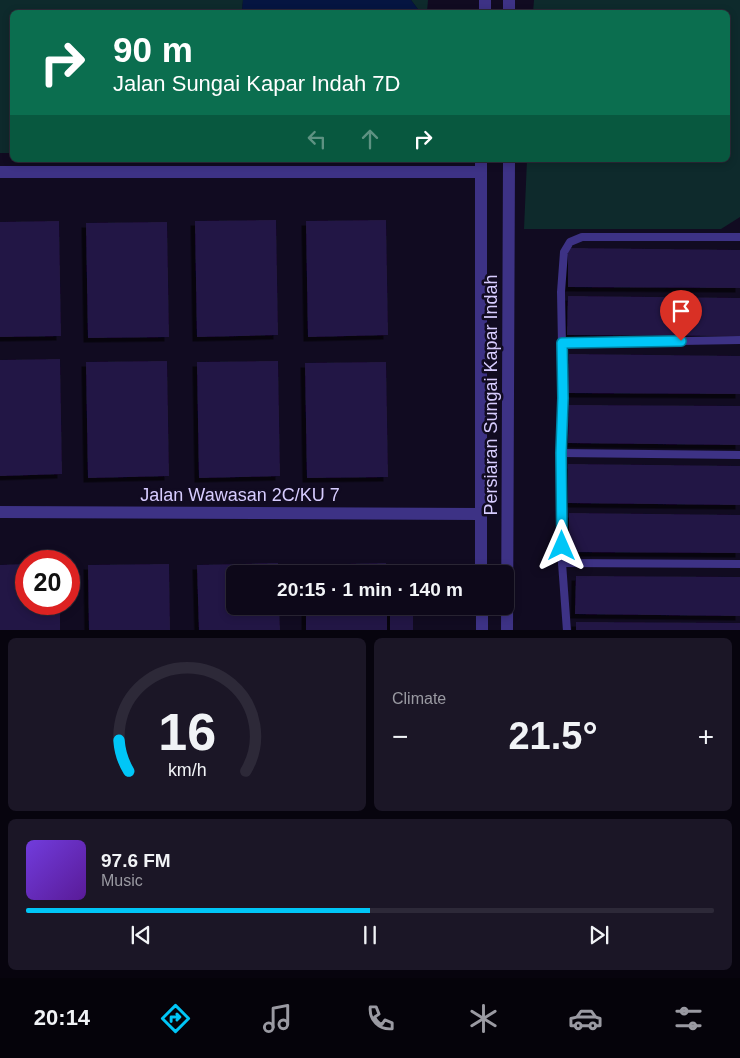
<!DOCTYPE html>
<meta charset="utf-8">
<style>
body{margin:0;font-family:Arial,sans-serif;background:#1b1626;color:#f1f3f6;height:100vh;display:flex;flex-direction:column;font-size:19px;white-space:nowrap}
*{box-sizing:border-box;margin:0}
p{font-size:16px;color:#9a9aa2}
.icon{flex:none;width:28px;height:28px;fill:none;stroke:currentColor;stroke-width:2;stroke-linecap:round;stroke-linejoin:round}
.map{position:relative;height:630px;overflow:hidden}
.sheet{display:flex;flex-direction:column;gap:8px;padding:8px;background:#07040e;flex:1}
.sheet>*{flex:none}
.hud{position:absolute;left:10px;top:10px;width:720px;height:152px;border-radius:8px;box-shadow:0 2px 8px #0003,0 0 0 1px #2d2938;background:#0b6e4f;color:#fff;overflow:hidden}
.speed{position:absolute;left:15px;top:550px;display:flex;gap:10px;font-size:25px;font-weight:700;text-align:center}
.speed>*{display:grid;place-content:center;width:65px;height:65px;border-radius:50%;background:#0d0819;box-shadow:0 2px 8px #0003,0 0 0 1px #2d2938;line-height:1}
.speed .limit{border:8px solid #d22;background:#fff;color:#111}
.pin{position:absolute;display:grid;place-items:center;width:42px;height:42px;color:#fff;margin:-51px -21px;border-radius:50% 50% 50% 0;rotate:-45deg;box-shadow:0 0 5px #0007}
.pin .icon{rotate:45deg}
.me{position:absolute;width:55px;margin:-28px;rotate:0deg;stroke-linejoin:round;filter:drop-shadow(0 0 4px #0008)}
.turn{display:flex;align-items:center;gap:18px;height:105px;padding:0 20px;font-size:22px}
.turn .icon{width:65px;height:65px;stroke-width:2.5}
.turn b{display:block;font-size:35px;line-height:42px}
.lanes{display:flex;align-items:center;height:48px;padding:0 20px;background:#0003;justify-content:center;gap:25px;direction:ltr}
.lanes .off{opacity:.35}
.big{font-size:38px;font-weight:600;line-height:1.1}
.sheet .card{flex:1;display:flex;flex-direction:column;justify-content:center;gap:8px;min-width:0;padding:0 18px;border-radius:8px;background:#1b1626}
.sheet .dial{align-items:center;gap:0}
.dial svg{height:130px;overflow:visible;fill:none;stroke:#2d2938;stroke-width:7;stroke-linecap:round;text-anchor:middle}
.dial text{fill:#f1f3f6;stroke:none}
.song{display:flex;align-items:center;gap:15px}
.cover{width:60px;height:60px;border-radius:8px;background:linear-gradient(135deg,hsl(260 70% 55%),hsl(270 70% 35%))}
.played{height:5px;border-radius:2px;background:linear-gradient(90deg,#00c6f7 50%,#2d2938 50%)}
.keys{display:flex;justify-content:space-around;direction:ltr}
.heat{display:flex;justify-content:space-between;align-items:center;font-size:28px;direction:ltr}
.sheet .tiles{flex:1;display:grid;gap:8px;grid-template-columns:1fr 1fr}
.card:last-child{grid-column:span 2}
.trip{position:absolute;left:226px;top:565px;width:288px;height:50px;border-radius:8px;background:#0d0819;box-shadow:0 2px 8px #0003,0 0 0 1px #2d2938;font-weight:600;line-height:50px;text-align:center}
.dock{display:flex;height:80px;justify-content:space-around;align-items:center;background:#05030a;color:#9a9aa2}
.dock .icon{width:35px;height:35px}
.dock .active{color:#00c6f7}
.dock b{font-size:22px;color:#f1f3f6}
.map>svg:first-child{display:block}
</style>
<div class="map">
<svg width="740" height="631" viewBox="0 0 740 631">
<defs>
<filter id="shadow"><feDropShadow dx="-4.5" dy="4.5" stdDeviation="0" flood-color="#0009"/></filter>
</defs>
<rect width="100%" height="100%" fill="#110b21"/>
<g fill="#0e2a2c">
<path d="M0,0H243L242,12H12V153H0Z"/>
<path d="M411,0H428L427,12H420Z"/>
<path d="M534,0H740V217L721,229H524L527,160H728V12H533Z"/>
</g>
<path fill="#051541" d="M243,0H411L420,12H242Z"/>
<g fill="#241644" filter="url(#shadow)">
<path d="M276,220L278,335L197,337L195,221Z"/>
<path d="M386,220L388,335L308,337L306,221Z"/>
<path d="M59,221L61,336L0,337V222Z"/>
<path d="M167,222L169,337L88,338L86,223Z"/>
<path d="M568,248L740,250V288L568,287Z"/>
<path d="M568,296L740,298V336L567,335Z"/>
<path d="M569,354L740,356V394L568,393Z"/>
<path d="M60,359L62,474L0,476V360Z"/>
<path d="M167,361L169,476L88,478L86,362Z"/>
<path d="M278,361L280,476L199,478L197,362Z"/>
<path d="M386,362L388,477L307,478L305,363Z"/>
<path d="M569,405L740,406V445L568,443Z"/>
<path d="M568,464L740,466V505L568,503Z"/>
<path d="M569,513L740,515V553L569,552Z"/>
<path d="M278,563L279,574H235V606H279L280,631H199L197,565Z"/>
<path d="M386,563V574H305V565Z"/>
<path d="M26,564V604H60V631H0V565Z"/>
<path d="M169,564L170,631H89L88,565Z"/>
<path d="M412,565V574H389V566Z"/>
<path d="M576,576L740,577V616L575,614Z"/>
<rect x="306" y="606" width="81" height="25"/>
<rect x="390" y="606" width="23" height="25"/>
<path d="M576,622L740,623V631H576Z"/>
</g>
<g fill="none" stroke-linecap="round" stroke-linejoin="round">
<g stroke="#3d3285" stroke-width="8">
<path d="M562,343L740,340"/>
<path d="M561,453L740,455"/>
<path d="M562,563L740,564"/>
<path d="M567,631L562,563L561,453L563,397L561,292L564,252L570,242L582,237H740"/>
</g>
<g stroke="#3d3285" stroke-width="12">
<path d="M485,12V0"/>
<path d="M509,12V0"/>
<path d="M481,160V574"/>
<path d="M0,172H480"/>
<path d="M0,512L481,514"/>
<path d="M482,606V631"/>
<path d="M507,631L509,160"/>
</g>
</g>
<g fill="none" stroke-linecap="round" stroke-linejoin="round">
<defs>
<path id="route" d="M562,546L561,453L563,398L562,343L681,341"/>
</defs>
<use href="#route" stroke="#0081a1" stroke-width="12"/>
<use href="#route" stroke="#00c6f7" stroke-width="9"/>
</g>
<g text-anchor="middle" stroke-width="5" stroke-linejoin="round" paint-order="stroke">
<g font-size="18" fill="#d7ccff" stroke="#110b21">
<text transform="translate(491 395) rotate(-90)" y="6">Persiaran Sungai Kapar Indah</text>
<text x="240" y="501">Jalan Wawasan 2C/KU 7</text>
</g>
</g>
</svg>
<div class="speed"><div class="limit">20</div></div>
<div class="pin" style="left:681px;top:341px;background:#d93025"><svg class="icon" aria-label="arrive" viewBox="0 0 24 24"><path d="M6 21V4h12l-3 4 3 4H6"/></svg></div>
<svg class="me" style="left:562px;top:546px" viewBox="-20 -20 40 40"><path d="M0-17L14 15 0 8-14 15z" fill="#00c6f7" stroke="#fff" stroke-width="4"/></svg>
<div class="trip">20:15 · 1 min · 140 m</div>
<div class="hud">
<div class="turn"><svg class="icon" aria-label="right" viewBox="0 0 24 24"><path d="M7 20v-9h11M14 6l5 5-5 5"/></svg><div><b>90 m</b>Jalan Sungai Kapar Indah 7D</div></div>
<div class="lanes"><svg class="icon off" aria-label="left" viewBox="0 0 24 24"><path d="M17 20v-9H6M10 6l-5 5 5 5"/></svg><svg class="icon off" aria-label="ahead" viewBox="0 0 24 24"><path d="M12 20V5M6 11l6-6 6 6"/></svg><svg class="icon" aria-label="right" viewBox="0 0 24 24"><path d="M7 20v-9h11M14 6l5 5-5 5"/></svg></div>
</div>
</div>
<section class="sheet">
<div class="tiles">
<div class="card dial"><svg viewBox="0 0 100 80">
<path d="M14 69A42 42 0 1 1 86 69"/>
<path d="M14 69A42 42 0 0 1 8 50" stroke="#00c6f7"/>
<text x="50" y="56" font-size="32" font-weight="700">16</text>
<text x="50" y="72" font-size="11">km/h</text>
</svg></div>
<div class="card"><p>Climate</p>
<div class="heat"><a>−</a><b class="big">21.5°</b><a>+</a></div>
</div>
<div class="card">
<div class="song"><i class="cover"></i><div><b>97.6 FM</b><p>Music</p></div></div>
<div class="played"></div>
<div class="keys"><svg class="icon" aria-label="previous" viewBox="0 0 24 24"><path d="M18 5L8 12l10 7zM5 5v14"/></svg><svg class="icon" aria-label="pause" viewBox="0 0 24 24"><path d="M8 5v14M16 5v14"/></svg><svg class="icon" aria-label="next" viewBox="0 0 24 24"><path d="M6 5l10 7-10 7zM19 5v14"/></svg></div>
</div>
</div>
</section>
<nav class="dock">
<b>20:14</b>
<svg class="icon active" aria-label="directions" viewBox="0 0 24 24"><path d="M12 3l9 9-9 9-9-9zM9 14v-3h6M13 9l2 2-2 2"/></svg>
<svg class="icon" aria-label="music" viewBox="0 0 24 24"><path d="M9 18V5l10-2v13"/><circle cx="6" cy="18" r="3"/><circle cx="16" cy="16" r="3"/></svg>
<svg class="icon" aria-label="phone" viewBox="0 0 24 24"><path d="M5 4h4l2 5-3 2q2 4 5 5l2-3 5 2v4C11 20 4 13 5 4z"/></svg>
<svg class="icon" aria-label="climate" viewBox="0 0 24 24"><path d="M12 3v18M4 7l16 10M4 17L20 7"/></svg>
<svg class="icon" aria-label="car" viewBox="0 0 24 24"><path d="M5 17H2v-5l4-1 3-4h7l3 4 3 1v5h-3M9 17h6M6 11h13"/><circle cx="7" cy="17" r="2"/><circle cx="17" cy="17" r="2"/></svg>
<svg class="icon" aria-label="filters" viewBox="0 0 24 24"><path d="M4 7h16M4 17h16"/><circle cx="9" cy="7" r="2"/><circle cx="15" cy="17" r="2"/></svg>
</nav>
